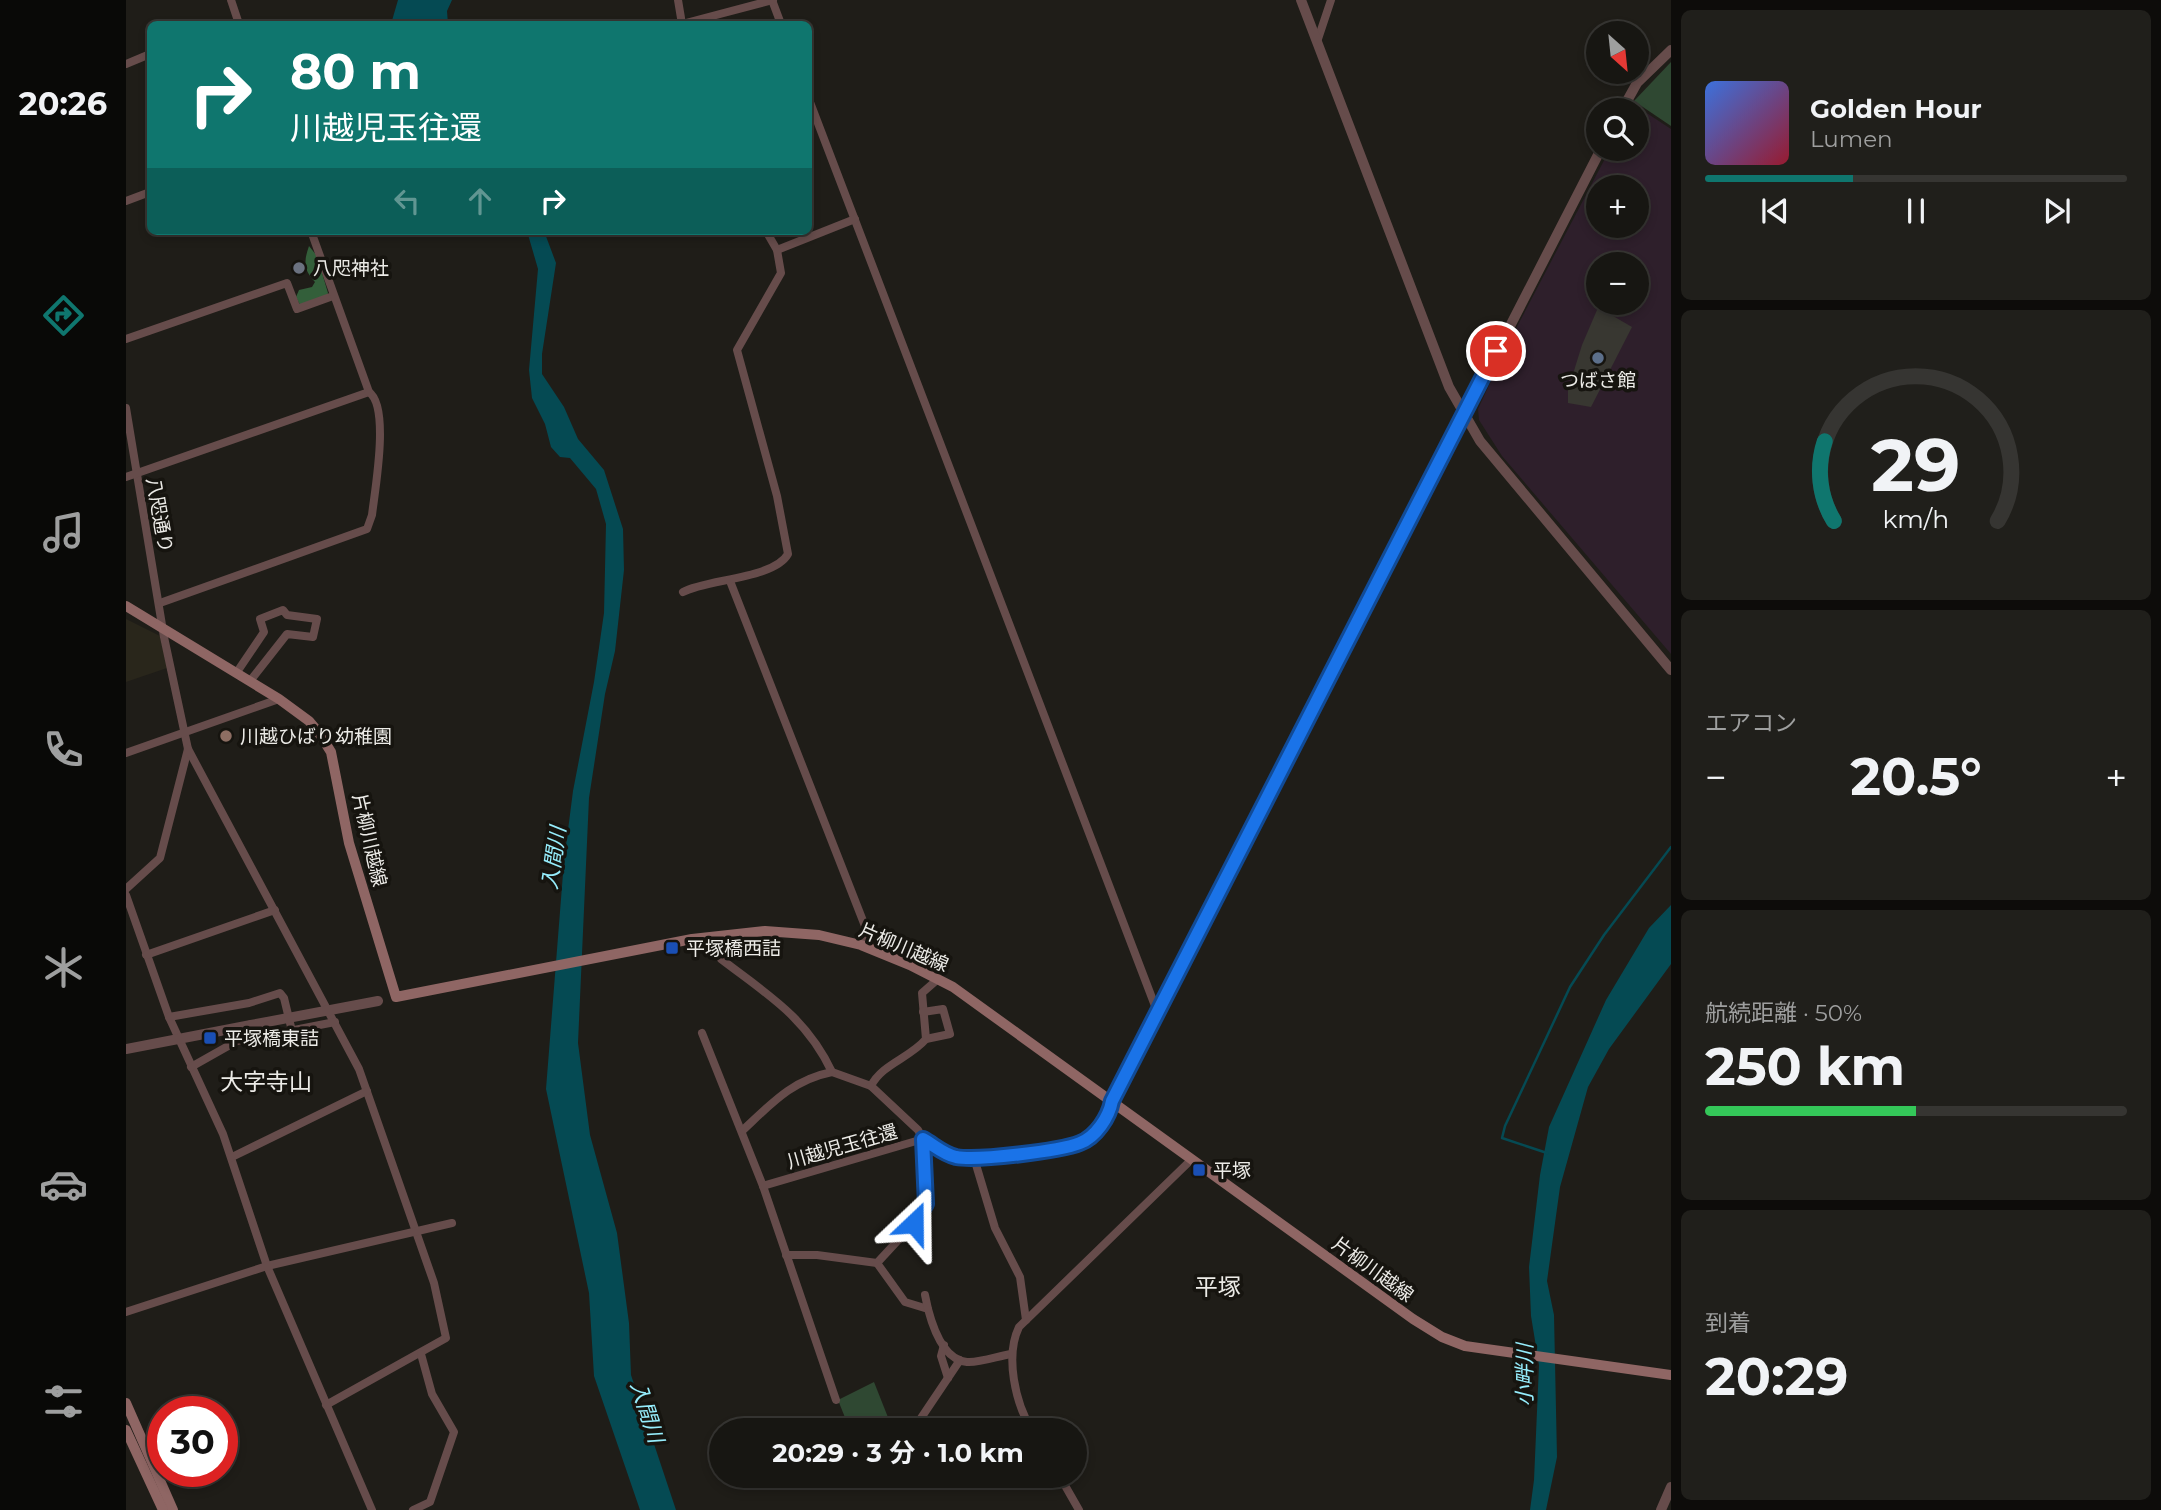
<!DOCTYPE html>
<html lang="ja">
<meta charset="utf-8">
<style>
body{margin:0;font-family:Montserrat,"Noto Sans JP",sans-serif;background:#201f1b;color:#f1f3f6;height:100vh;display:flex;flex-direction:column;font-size:26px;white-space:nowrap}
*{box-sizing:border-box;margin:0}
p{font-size:23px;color:#9e9f9f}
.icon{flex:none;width:38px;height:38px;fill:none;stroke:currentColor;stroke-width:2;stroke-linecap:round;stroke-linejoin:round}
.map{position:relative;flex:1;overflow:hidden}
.sheet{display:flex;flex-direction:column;gap:10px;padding:10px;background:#0d0c0a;width:490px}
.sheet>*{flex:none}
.guide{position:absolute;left:21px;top:21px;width:665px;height:214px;border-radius:10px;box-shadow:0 4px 10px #0003,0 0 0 2px #363532;background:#0f766e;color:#fff;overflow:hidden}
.needle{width:46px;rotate:153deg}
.tools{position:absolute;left:1460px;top:21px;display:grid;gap:14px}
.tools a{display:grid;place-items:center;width:63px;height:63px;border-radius:50%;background:#171612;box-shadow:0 4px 10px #0003,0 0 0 2px #363532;font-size:35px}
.speed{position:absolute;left:21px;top:1396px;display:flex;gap:14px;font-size:35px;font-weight:700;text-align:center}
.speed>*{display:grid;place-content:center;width:91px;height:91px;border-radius:50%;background:#171612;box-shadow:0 4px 10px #0003,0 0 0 2px #363532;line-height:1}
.speed .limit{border:10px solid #d22;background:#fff;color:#111}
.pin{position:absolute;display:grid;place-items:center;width:60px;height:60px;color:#fff;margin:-30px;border:4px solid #fff;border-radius:50%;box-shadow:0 2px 7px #0007}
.me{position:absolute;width:77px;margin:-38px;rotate:23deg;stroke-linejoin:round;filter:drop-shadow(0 0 5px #0008)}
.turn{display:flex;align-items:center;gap:24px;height:147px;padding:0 28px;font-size:32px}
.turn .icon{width:91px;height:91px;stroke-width:2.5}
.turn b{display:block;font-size:49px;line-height:60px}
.lanes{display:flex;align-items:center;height:66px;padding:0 28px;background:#0003;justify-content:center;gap:35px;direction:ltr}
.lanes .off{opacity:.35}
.big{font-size:52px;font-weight:700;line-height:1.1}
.sheet .card{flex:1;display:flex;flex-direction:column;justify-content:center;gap:10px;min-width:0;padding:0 24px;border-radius:10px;background:#201f1b}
.sheet .dial{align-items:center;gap:0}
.dial svg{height:182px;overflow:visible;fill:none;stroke:#363532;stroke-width:7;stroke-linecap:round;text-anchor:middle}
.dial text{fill:#f1f3f6;stroke:none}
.song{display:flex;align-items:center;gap:21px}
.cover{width:84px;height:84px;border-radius:10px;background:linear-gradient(135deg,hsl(220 70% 55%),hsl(350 70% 35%))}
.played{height:7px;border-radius:4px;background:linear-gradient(90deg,#0f766e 35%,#363532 35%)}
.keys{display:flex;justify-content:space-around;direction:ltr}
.heat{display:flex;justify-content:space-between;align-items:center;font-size:38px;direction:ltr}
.charge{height:10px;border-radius:5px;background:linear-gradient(90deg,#34c759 50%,#363532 0)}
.trip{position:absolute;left:583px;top:1418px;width:378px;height:70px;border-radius:35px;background:#171612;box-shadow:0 4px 10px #0003,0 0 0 2px #363532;font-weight:700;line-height:70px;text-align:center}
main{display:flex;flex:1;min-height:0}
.tab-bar{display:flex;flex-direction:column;width:126px;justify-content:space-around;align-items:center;background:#090907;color:#9e9f9f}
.tab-bar .icon{width:49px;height:49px}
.tab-bar .on{color:#0f766e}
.tab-bar b{font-size:32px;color:#f1f3f6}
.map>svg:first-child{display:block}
</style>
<main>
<nav class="tab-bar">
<b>20:26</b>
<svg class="icon on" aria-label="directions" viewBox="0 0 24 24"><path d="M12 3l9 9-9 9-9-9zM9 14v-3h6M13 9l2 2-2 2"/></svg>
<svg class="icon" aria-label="music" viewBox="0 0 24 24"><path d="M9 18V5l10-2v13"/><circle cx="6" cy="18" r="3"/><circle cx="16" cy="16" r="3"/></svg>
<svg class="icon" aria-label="phone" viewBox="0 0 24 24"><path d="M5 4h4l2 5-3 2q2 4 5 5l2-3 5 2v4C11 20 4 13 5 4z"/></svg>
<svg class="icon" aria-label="climate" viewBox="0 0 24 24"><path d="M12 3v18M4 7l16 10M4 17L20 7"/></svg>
<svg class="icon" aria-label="car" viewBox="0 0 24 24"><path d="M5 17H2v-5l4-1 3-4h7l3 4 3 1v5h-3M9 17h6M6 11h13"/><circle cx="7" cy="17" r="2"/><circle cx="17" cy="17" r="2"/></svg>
<svg class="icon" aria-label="filters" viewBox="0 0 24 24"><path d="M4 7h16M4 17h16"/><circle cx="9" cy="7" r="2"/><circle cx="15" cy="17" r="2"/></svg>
</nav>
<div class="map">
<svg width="1545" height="1510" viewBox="0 0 1545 1510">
<rect width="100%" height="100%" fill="#1f1d18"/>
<path fill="#29261b" d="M0,619L34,636L41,668L0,682Z"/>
<path fill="#2e1f2b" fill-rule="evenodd" d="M1507,104L1545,129V654L1376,456L1353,420L1352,409L1384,340L1484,149H1510V110H1504ZM1472,187H1510V226H1472ZM1472,264H1510V303H1472Z"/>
<g fill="#2f4832">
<path d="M1545,62V126L1508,101Z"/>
<path d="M748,1382L767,1430H724L712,1400Z"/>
</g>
<path fill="#335f3a" d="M183,246L191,256L202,293L201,296L174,305L170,297L173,290L186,287L189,282C177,270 178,260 183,246Z"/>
<g fill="#054a53">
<path d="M272,0H326L321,11L322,24H265Z"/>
<path d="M401,231H418L430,263L416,354V374L438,407L452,439L478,470L497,529L498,570L489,651L479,694L463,798L452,1043L464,1135L491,1233L503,1323L505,1375L550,1510H514L468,1376L463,1293L420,1089L438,861L447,791L468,682L478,613L480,524L470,489L444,458L434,457L425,447L419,424L406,398L403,370L412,269Z"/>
<path d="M1545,905V964L1483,1049L1462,1087L1434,1187L1421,1281L1428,1315L1431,1457L1420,1510H1404L1408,1480L1413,1365L1405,1316L1403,1267L1414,1175L1423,1127L1480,1000L1523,928Z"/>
</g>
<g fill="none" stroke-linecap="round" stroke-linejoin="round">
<path stroke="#054a53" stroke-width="2.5" d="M1421,1153L1376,1138L1379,1126L1444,987L1478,935L1545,847"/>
</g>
<path fill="#383731" d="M1475,309L1506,327L1465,407L1442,403V390L1456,345L1471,310Z"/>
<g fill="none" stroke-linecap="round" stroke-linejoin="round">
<g stroke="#664c4b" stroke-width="8">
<path d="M105,0L113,24"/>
<path d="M552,0L556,24"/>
<path d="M646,0L655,24"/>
<path d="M556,24L647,0"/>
<path d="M1191,42L1205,0"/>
<path d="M0,64L24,54"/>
<path d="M682,97L1031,1011"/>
<path d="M0,201L24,192"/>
<path d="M651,250L729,219"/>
<path d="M0,339L161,283L171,309L207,296"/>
<path d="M0,408L38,637L62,749L34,858L0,889"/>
<path d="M0,477L243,392L185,231"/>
<path d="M604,581L739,926L735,945"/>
<path d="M557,592C580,579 648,579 662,554L651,496L611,350L655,273L651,250L640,231"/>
<path d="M34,603L241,529L246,515C249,489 264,407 243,392"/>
<path d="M111,672L138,632L134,619L157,610L161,615L191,619L187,637L161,634L124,681"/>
<path d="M62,749L233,1069L308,1283L320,1338L200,1405"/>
<path d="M0,753L153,699"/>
<path d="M0,895L43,1017L97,1134L141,1266L246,1510"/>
<path d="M20,955L149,910"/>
<path d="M595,959C642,995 680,1017 706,1072L745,1086C756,1064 784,1058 800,1039L796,993L812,979"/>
<path d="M797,1012L817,1009L824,1034L800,1039"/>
<path d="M43,1017L123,1003L154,993L158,998L166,1031"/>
<path d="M576,1033L637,1186L710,1400"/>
<path d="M65,1067L111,1041L209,1022"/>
<path d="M616,1131C645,1104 666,1080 706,1072"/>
<path d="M106,1157L241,1091"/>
<path d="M848,1158L869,1228L894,1277L900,1320"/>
<path d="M637,1186L797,1139C808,1144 817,1154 830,1157C851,1161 933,1151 954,1143C971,1137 982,1117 986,1101"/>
<path d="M660,1255H691L751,1263L787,1224L801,1204L797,1139L792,1130L745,1086"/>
<path d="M751,1263L779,1302L802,1309C807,1328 818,1360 841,1362C854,1363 872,1356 885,1354"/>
<path d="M799,1295L802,1309"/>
<path d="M0,1312L141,1266L326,1223"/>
<path d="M818,1345L815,1356L822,1378"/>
<path d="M787,1430L834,1360"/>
<path d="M906,1430C889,1403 879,1356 893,1327L1066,1159"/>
<path d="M933,1475L953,1510"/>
<path d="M287,1510L304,1502L328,1432L306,1394L295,1354"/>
</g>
<g stroke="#664c4b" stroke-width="10">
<path d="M1175,0L1323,387L1354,441L1545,670"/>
<path d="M1496,110L1511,83L1545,50"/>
<path d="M0,1049L125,1025"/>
<path d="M986,1101L1475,149"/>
<path d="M1535,1510L1545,1487"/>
</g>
<g stroke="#8f6664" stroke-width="10">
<path d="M0,606L153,699L183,721L193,733L205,752L223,843L270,997L566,939L639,931L693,935L735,945L784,965L827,987L1287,1319L1316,1337L1339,1346L1545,1375"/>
<path d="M0,1403L47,1510"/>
<path d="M0,1430L37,1510"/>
</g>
<path stroke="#664c4b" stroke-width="10" d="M125,1025L252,1001"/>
</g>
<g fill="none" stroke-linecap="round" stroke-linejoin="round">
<defs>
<path id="route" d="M788,1223L800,1204L797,1139C808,1145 817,1154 830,1157C851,1161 934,1151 954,1143C970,1137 983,1117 986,1101L1370,351"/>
</defs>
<use href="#route" stroke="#114b97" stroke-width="18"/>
<use href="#route" stroke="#1a73e8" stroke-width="12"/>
</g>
<circle fill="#6b7280" stroke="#16140f" stroke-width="2.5" cx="173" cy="268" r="7"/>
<circle fill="#5c6f8a" stroke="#16140f" stroke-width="2.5" cx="1472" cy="358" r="7"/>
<circle fill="#8d6e63" stroke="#16140f" stroke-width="2.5" cx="100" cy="736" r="7"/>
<g fill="#1a4fb4" stroke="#16140f" stroke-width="2.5">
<rect x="539" y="941" width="14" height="14" rx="3.5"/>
<rect x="77" y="1031" width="14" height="14" rx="3.5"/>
<rect x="1066" y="1163" width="14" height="14" rx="3.5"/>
</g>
<g text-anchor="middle" stroke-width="7" stroke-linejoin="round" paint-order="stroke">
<g font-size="19" fill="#ecebe7" stroke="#16140f" text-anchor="start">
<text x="187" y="275">八咫神社</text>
<text x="1472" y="387" text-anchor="middle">つばさ館</text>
<text x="114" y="743">川越ひばり幼稚園</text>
<text x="560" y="955">平塚橋西詰</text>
<text x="98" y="1045">平塚橋東詰</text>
<text x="1087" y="1177">平塚</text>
</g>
<g font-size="19" fill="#ecebe7" stroke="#16140f">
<text transform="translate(34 515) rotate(80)" y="7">八咫通り</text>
<text transform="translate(244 840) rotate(77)" y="7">片柳川越線</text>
<text transform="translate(778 947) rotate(23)" y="7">片柳川越線</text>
<text transform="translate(716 1146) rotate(-16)" y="7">川越児玉往還</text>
<text transform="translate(1247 1269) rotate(36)" y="7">片柳川越線</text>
</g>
<g font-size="21" font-style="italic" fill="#96eefd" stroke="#16140f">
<text transform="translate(428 858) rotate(-82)" y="7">入間川</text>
<text transform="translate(1399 1375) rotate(-90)" y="7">小畔川</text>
<text transform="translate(521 1412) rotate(72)" y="7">入間川</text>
</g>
<g font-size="23" fill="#ecebe7" stroke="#16140f">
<text x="140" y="1090">大字寺山</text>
<text x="1092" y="1295">平塚</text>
</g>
</g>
</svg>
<div class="tools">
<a><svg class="needle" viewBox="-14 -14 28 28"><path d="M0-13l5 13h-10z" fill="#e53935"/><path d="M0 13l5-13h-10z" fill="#9e9f9f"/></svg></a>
<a><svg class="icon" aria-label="search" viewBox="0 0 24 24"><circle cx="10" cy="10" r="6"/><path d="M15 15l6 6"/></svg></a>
<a>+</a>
<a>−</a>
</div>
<div class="speed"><div class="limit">30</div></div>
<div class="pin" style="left:1370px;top:351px;background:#d93025"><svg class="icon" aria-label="arrive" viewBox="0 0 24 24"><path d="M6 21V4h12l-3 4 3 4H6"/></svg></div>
<svg class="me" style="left:788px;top:1223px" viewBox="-20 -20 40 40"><path d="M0-17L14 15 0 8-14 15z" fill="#1a73e8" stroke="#fff" stroke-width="4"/></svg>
<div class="trip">20:29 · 3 分 · 1.0 km</div>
<div class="guide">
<div class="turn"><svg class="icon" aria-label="right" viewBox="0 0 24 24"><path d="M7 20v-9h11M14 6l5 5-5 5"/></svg><div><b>80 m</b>川越児玉往還</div></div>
<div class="lanes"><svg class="icon off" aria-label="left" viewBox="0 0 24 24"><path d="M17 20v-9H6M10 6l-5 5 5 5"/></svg><svg class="icon off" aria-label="ahead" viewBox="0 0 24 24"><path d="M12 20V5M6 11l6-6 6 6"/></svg><svg class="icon" aria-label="right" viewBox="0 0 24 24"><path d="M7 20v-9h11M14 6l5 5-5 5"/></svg></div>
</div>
</div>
<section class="sheet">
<div class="card">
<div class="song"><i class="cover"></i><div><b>Golden Hour</b><p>Lumen</p></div></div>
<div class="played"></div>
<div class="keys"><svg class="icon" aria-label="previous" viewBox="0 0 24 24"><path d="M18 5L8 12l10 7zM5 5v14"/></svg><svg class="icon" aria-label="pause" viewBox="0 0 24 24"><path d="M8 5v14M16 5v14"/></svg><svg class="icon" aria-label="next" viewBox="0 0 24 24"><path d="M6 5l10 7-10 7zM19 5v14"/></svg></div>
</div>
<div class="card dial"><svg viewBox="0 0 100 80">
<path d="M14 69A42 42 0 1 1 86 69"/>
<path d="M14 69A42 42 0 0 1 10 34" stroke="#0f766e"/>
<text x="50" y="56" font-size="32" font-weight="700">29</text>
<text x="50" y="72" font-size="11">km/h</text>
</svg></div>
<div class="card"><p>エアコン</p>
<div class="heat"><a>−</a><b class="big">20.5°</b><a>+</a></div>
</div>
<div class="card"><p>航続距離 · 50%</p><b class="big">250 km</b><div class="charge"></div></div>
<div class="card"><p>到着</p><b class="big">20:29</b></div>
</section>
</main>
